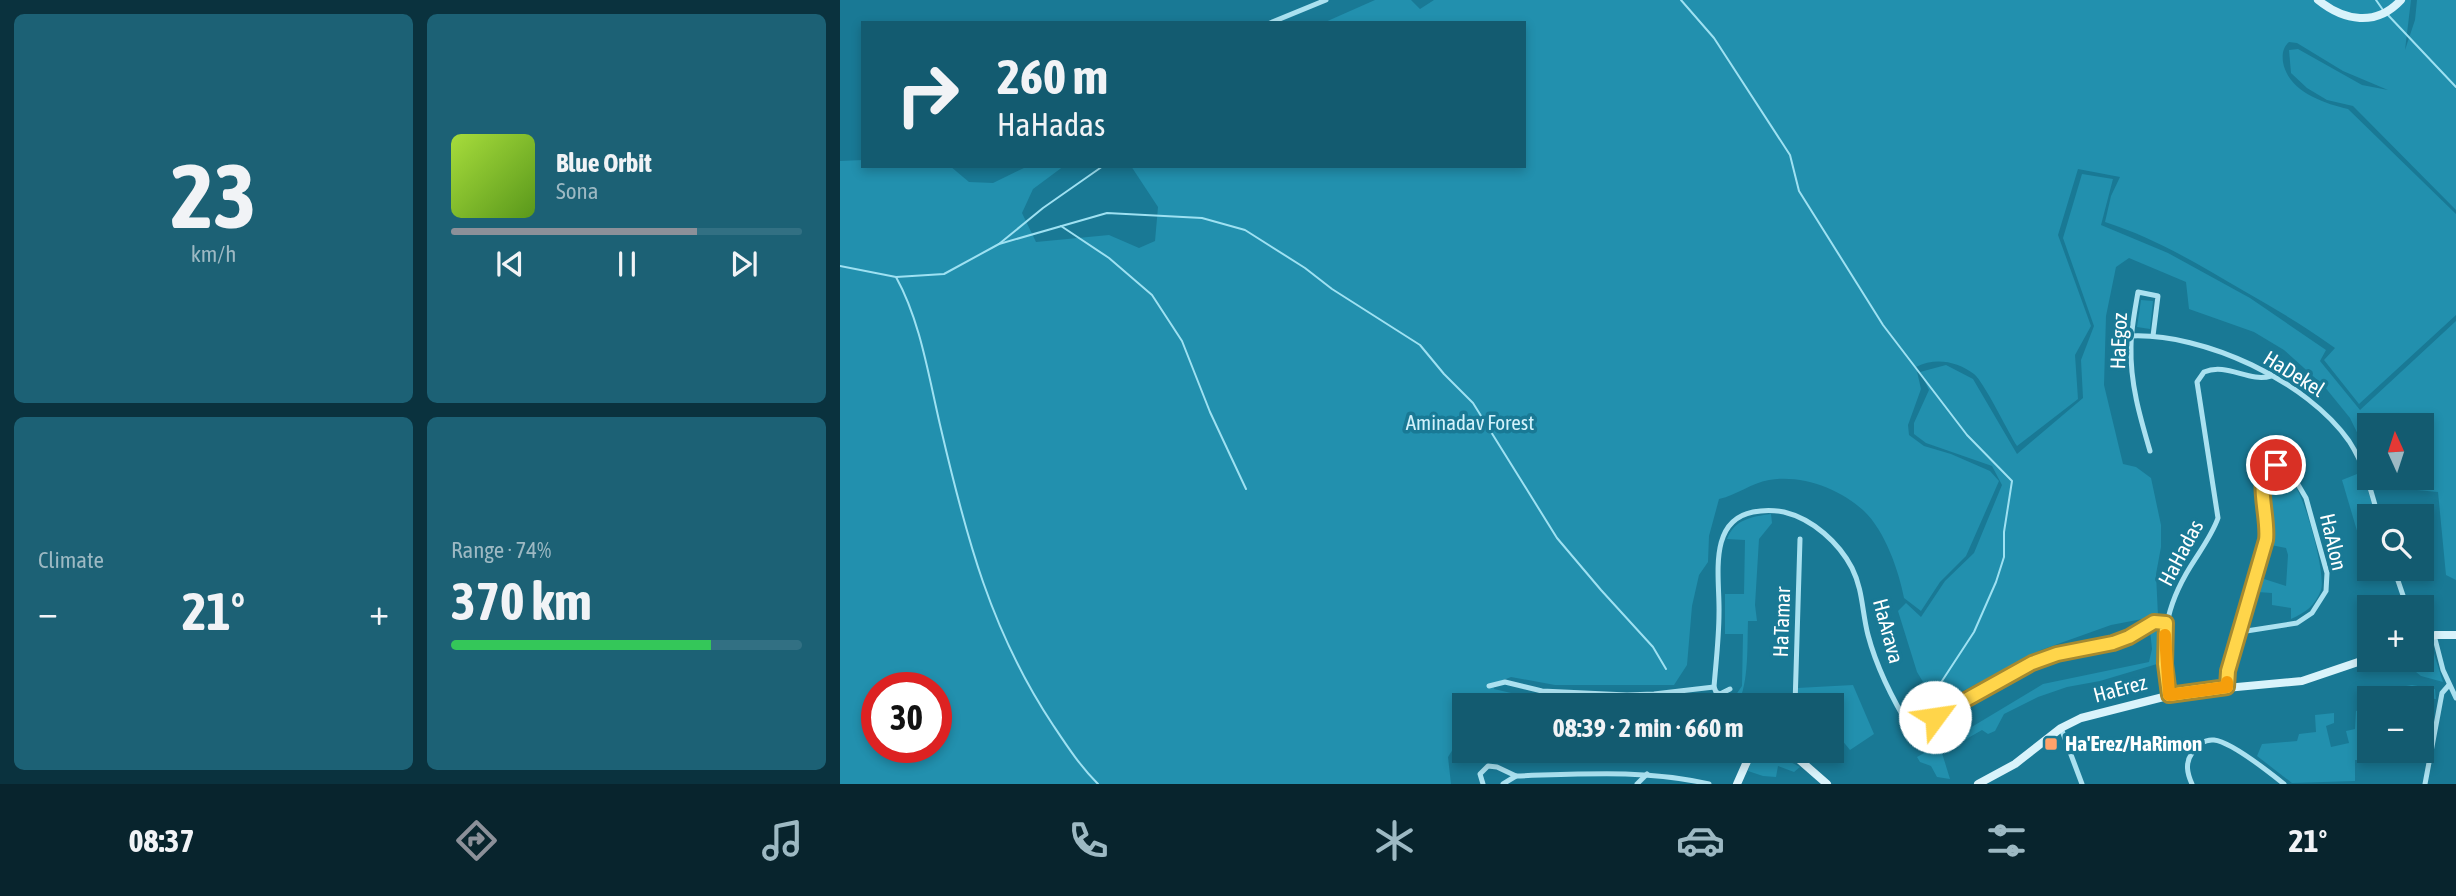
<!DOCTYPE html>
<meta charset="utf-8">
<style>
body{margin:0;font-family:"Asap Condensed",sans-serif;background:#1c6175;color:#f1f3f6;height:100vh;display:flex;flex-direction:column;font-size:26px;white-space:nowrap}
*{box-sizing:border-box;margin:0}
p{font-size:23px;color:#9db9c3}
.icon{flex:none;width:38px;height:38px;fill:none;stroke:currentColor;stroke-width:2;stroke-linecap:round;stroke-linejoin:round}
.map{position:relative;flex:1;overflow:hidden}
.details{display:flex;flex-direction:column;gap:14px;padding:14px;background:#0a323e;width:840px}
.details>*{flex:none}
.top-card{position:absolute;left:21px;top:21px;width:665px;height:147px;border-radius:0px;box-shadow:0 4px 10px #0003;background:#135b70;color:#f1f3f6;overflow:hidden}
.needle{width:46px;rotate:357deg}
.controls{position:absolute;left:1517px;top:413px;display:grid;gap:14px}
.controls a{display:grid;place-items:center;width:77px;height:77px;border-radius:0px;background:#135b70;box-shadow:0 4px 10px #0003;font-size:35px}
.speed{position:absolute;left:21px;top:672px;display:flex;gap:14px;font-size:35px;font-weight:700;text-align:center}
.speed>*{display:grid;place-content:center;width:91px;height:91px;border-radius:50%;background:#135b70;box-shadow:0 4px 10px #0003;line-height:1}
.speed .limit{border:10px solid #d22;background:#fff;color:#111}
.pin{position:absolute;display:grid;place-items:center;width:60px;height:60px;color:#fff;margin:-30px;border:4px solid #fff;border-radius:50%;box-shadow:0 2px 7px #0007}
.me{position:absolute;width:77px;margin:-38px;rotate:59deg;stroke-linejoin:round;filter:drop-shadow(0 0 5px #0008)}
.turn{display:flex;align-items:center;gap:24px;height:147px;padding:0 21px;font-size:32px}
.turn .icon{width:91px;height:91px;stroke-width:2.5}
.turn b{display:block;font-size:49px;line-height:60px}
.big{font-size:52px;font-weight:700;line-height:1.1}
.details .widget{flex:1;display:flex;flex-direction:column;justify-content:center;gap:10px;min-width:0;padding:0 24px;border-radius:10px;background:#1c6175}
.details .dial{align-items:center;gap:0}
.dial b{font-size:91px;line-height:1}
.song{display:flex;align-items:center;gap:21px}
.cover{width:84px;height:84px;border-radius:10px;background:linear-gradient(135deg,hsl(80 70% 55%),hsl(90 70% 35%))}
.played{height:7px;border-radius:4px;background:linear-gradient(90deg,#8c9099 70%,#327083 70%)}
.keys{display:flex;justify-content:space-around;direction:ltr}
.heat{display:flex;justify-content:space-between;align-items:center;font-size:38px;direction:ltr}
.charge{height:10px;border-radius:5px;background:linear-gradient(90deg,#34c759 74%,#327083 0)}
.details .tiles{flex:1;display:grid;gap:14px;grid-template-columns:repeat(2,1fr)}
.trip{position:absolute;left:612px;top:693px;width:392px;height:70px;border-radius:0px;background:#135b70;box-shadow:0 4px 10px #0003;font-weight:700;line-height:70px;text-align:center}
.tabs{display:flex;height:112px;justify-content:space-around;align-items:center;background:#08242d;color:#9db9c3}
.tabs .icon{width:49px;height:49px}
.tabs .on{color:#8c9099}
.tabs b{font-size:32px;color:#f1f3f6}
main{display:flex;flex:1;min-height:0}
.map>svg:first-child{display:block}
</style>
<main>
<section class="details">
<div class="tiles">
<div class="widget dial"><b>23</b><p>km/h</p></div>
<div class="widget">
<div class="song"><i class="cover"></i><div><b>Blue Orbit</b><p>Sona</p></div></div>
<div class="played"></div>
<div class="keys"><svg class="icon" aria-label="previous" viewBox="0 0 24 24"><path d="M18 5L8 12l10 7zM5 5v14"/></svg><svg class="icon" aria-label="pause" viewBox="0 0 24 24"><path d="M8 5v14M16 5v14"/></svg><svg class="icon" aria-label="next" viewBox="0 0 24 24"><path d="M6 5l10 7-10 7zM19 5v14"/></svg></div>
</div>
<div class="widget"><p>Climate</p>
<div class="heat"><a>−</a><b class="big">21°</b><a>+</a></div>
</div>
<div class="widget"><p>Range · 74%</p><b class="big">370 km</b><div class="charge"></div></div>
</div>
</section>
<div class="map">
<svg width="1616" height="784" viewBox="0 0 1616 784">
<rect width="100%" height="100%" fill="#197995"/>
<g fill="#2290ae" fill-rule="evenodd">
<path d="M535,0H571L580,9L594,0H1571L1565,50L1575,20L1577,0H1616V210L1513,106L1487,100L1467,88L1451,73L1449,50L1458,49L1522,85L1548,90L1503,71L1457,43L1449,42C1443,47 1442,54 1443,62C1448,91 1483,103 1508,109L1616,214V315L1519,404L1484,360L1495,348C1465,326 1435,309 1404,291C1358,264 1315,238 1265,222L1271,196L1280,177L1238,169L1218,235L1251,326L1235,355L1238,399L1177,446C1168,432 1144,382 1134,374C1117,361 1095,357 1076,367L1081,389L1068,425L1069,435L1084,446L1111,454L1150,471L1159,481L1126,556L1100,582L1081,611L1064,598C1059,571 1045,531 1024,511C1001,489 961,474 929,480C911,483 897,495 879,499L869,536L868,562L859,575L852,606L847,665L834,685H715L671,677L653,684L654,689L684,696V705H625V730L608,757L611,784H0V161L23,160V166H110L129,182L153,183L188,166H224L193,189L182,213L196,242L269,235L299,248L315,241L318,207L291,166H684V23H483ZM37,688H96V747H37Z"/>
<path d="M1242,174L1273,179L1261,225L1328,253L1410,298L1486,350L1480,361L1520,410L1616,321V580L1606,575L1598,492L1544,487L1540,478H1582V425H1530L1529,457L1510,418L1484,386L1444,350L1414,332L1349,309L1346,282L1289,258L1276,267L1266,316L1264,385L1283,464L1296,467L1311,478L1321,525V547L1316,574L1318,616L1271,625L1201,650L1104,701L1091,695L1077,672L1058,611L1066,603L1081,617L1105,581L1134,553L1162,485L1152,466L1086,443L1074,434V423L1089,390L1080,372L1106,365L1133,379L1177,454L1243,398L1241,360L1254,326L1223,238Z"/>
<path d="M1301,300L1313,301L1310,329L1297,327Z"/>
<path d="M1434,471C1443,473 1450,479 1455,486C1466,501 1486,574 1481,590C1475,606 1466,612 1451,619V608L1432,605V593L1417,592L1421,578L1446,586L1448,555L1446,548L1431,545L1433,521L1427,482Z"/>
<path d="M1522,472L1536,516H1530L1529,537L1520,541L1502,480Z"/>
<path d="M931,514L932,523L919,539L915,605L917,621H908C907,649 909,679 898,705H864L882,699H893L902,686L903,634H885V594H904L905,540L887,539C895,519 911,517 931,514Z"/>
<path d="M1319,628L1322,631V660L1317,664L1260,681L1227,687L1198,697L1164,714L1155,731L1148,734L1142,730L1102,753L1110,779L1097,777L1091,766L1080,762L1077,757L1111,738L1101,722L1115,712L1125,731L1203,684L1309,662L1312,649L1310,630Z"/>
<path d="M1590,641L1602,679L1603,682L1581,676L1576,672L1584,666L1581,660L1582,644Z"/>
<path d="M1013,685L1034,734L1010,750L992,728V705H982L979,699H958L957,688Z"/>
<path d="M1572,685L1595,689L1596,699L1541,696L1540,698H1530V696L1548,689Z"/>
<path d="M743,698L791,699L792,705H742Z"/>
<path d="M1529,707V738H1521L1522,760H1515V781L1452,783L1417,756L1422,744L1457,741L1459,734L1476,732L1475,715L1494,713V723L1486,726L1491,747L1509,743L1506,731L1515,729L1516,711Z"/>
<path d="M920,757L943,758L960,767L954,772L938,766L936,777L923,776L908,771L911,762Z"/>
</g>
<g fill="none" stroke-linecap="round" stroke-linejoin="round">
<g stroke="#9ee1f2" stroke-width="2">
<path d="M841,0L874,38L950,155L959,191L1043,325L1127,435L1172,481L1164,532V557L1156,582L1134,632L1100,684"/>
<path d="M1536,0L1543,10"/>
<path d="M1547,14L1616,87"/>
<path d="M221,226L269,258L312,295L342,341L370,412L406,489"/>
<path d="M159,244L267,213L362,218L405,230L465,268L492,289L580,345L604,374L633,403L717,538L761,590L813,647L826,669"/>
<path d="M0,266L56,277L104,274L159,244L203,208L263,166"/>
<path d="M56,277C81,322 89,379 101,429C126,536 151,632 213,725C227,746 240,766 258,784"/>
</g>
<g stroke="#abe1f0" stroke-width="5">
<path d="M430,23L486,0"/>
<path d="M1291,336C1364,333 1467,381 1509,441C1524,464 1531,490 1538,516"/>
<path d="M1310,451C1300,417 1290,383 1291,347C1291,329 1295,310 1298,292L1318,296L1313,336"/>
<path d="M1554,569L1567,607"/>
<path d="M1594,635L1603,670L1616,698"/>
<path d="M649,686L665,682L702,691L787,695L814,694L874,687"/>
<path d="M1387,687L1388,671L1427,537C1429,517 1416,481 1428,467L1437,465L1453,476L1466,498L1487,573L1486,591L1472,613L1457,623L1400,632"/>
<path d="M890,689L880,694L876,692L874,687C876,662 879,637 879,613C880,579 867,521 913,512C923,510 934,510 944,512C973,519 999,543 1012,568C1023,590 1022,612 1028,635C1037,669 1054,702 1072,731C1113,707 1154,676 1198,660C1226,650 1255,650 1282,640C1297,634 1309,619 1326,623"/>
<path d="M1329,695C1324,645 1320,620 1346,574C1356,556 1371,538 1378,518L1357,382L1364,372C1387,362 1409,383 1431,376"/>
<path d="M955,705L960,539"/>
<path d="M1221,728L1242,784"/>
<path d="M643,784L640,774L648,766L657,767L676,776"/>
<path d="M663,784L676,776C741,774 805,769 869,784"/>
<path d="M797,784L807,774"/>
<path d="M1352,784C1347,773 1345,763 1352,753C1356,745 1365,739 1374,740C1392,742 1429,772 1444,784"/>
<path d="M1585,784L1602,693L1609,685"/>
</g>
<g stroke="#d9f3fb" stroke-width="8">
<path d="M1478,0C1504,21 1536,27 1561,0"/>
<path d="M1582,638L1596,635H1616"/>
<path d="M943,751L955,756L987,784"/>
<path d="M897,784L909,757L919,753L936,751"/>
<path d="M1138,784L1175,764L1221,728L1241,718L1343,692L1462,681L1530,658"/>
</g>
</g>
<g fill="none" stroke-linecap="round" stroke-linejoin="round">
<defs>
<path id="route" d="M1095,717L1192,663L1217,654L1273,643L1289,637L1314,622L1326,623L1325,664L1329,695L1387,687L1388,671L1426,540C1429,520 1416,483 1427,468L1436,465"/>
</defs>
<use href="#route" stroke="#a68a30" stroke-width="18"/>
<use href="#route" stroke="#ffd54a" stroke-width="12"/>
<path stroke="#f59e0b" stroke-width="12" d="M1325,635L1329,695L1387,687V682"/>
</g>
<rect fill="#ffa26a" stroke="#197995" stroke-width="2.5" x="1204" y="737" width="14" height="14" rx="3.5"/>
<g text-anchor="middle" stroke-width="7" stroke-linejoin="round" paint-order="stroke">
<g font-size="21" fill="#fff" stroke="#197995">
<text transform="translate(1279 341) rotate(-88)" y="7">HaEgoz</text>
<text transform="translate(1454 374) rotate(32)" y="7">HaDekel</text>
<text transform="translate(1493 542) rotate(77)" y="7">HaAlon</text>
<text transform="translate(1341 553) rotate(-62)" y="7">HaHadas</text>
<text transform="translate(942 622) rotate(-88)" y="7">HaTamar</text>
<text transform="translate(1048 631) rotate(75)" y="7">HaArava</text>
<text transform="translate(1280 689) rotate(-15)" y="7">HaErez</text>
</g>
<g font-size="21" fill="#d2f2fb" stroke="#197995">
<text x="630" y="430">Aminadav Forest</text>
</g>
<g font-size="21" font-weight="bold" fill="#fff" stroke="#197995" text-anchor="start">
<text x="1225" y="751">Ha'Erez/HaRimon</text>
</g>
</g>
</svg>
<div class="controls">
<a><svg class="needle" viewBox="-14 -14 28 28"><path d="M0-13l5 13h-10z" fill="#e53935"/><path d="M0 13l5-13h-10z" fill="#9db9c3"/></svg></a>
<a><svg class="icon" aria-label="search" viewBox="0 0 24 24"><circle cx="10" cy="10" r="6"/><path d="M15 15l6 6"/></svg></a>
<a>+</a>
<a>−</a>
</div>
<div class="speed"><div class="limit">30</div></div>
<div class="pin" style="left:1436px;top:465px;background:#d93025"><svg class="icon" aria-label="arrive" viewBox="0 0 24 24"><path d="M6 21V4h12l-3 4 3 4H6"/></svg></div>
<svg class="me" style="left:1095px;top:717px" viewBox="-20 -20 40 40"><circle r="19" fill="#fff"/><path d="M0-13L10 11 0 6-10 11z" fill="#ffd54a"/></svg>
<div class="trip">08:39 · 2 min · 660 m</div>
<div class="top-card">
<div class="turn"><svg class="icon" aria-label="right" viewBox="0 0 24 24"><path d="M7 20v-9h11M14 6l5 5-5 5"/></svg><div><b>260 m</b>HaHadas</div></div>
</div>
</div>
</main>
<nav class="tabs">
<b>08:37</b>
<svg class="icon on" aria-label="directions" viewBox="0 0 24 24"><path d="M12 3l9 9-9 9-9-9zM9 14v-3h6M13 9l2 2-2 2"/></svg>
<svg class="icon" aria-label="music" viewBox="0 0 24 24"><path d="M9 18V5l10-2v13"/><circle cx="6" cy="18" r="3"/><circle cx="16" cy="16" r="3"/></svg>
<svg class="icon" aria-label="phone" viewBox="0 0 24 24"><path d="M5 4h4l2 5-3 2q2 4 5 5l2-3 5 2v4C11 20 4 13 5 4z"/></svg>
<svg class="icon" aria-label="climate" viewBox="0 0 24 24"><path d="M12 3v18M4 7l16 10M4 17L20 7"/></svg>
<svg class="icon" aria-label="car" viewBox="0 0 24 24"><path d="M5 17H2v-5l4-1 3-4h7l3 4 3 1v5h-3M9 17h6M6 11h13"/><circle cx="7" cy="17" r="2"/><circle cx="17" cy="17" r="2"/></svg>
<svg class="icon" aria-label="filters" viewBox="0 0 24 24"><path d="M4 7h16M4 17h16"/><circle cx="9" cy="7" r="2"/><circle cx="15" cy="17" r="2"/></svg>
<b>21°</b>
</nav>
